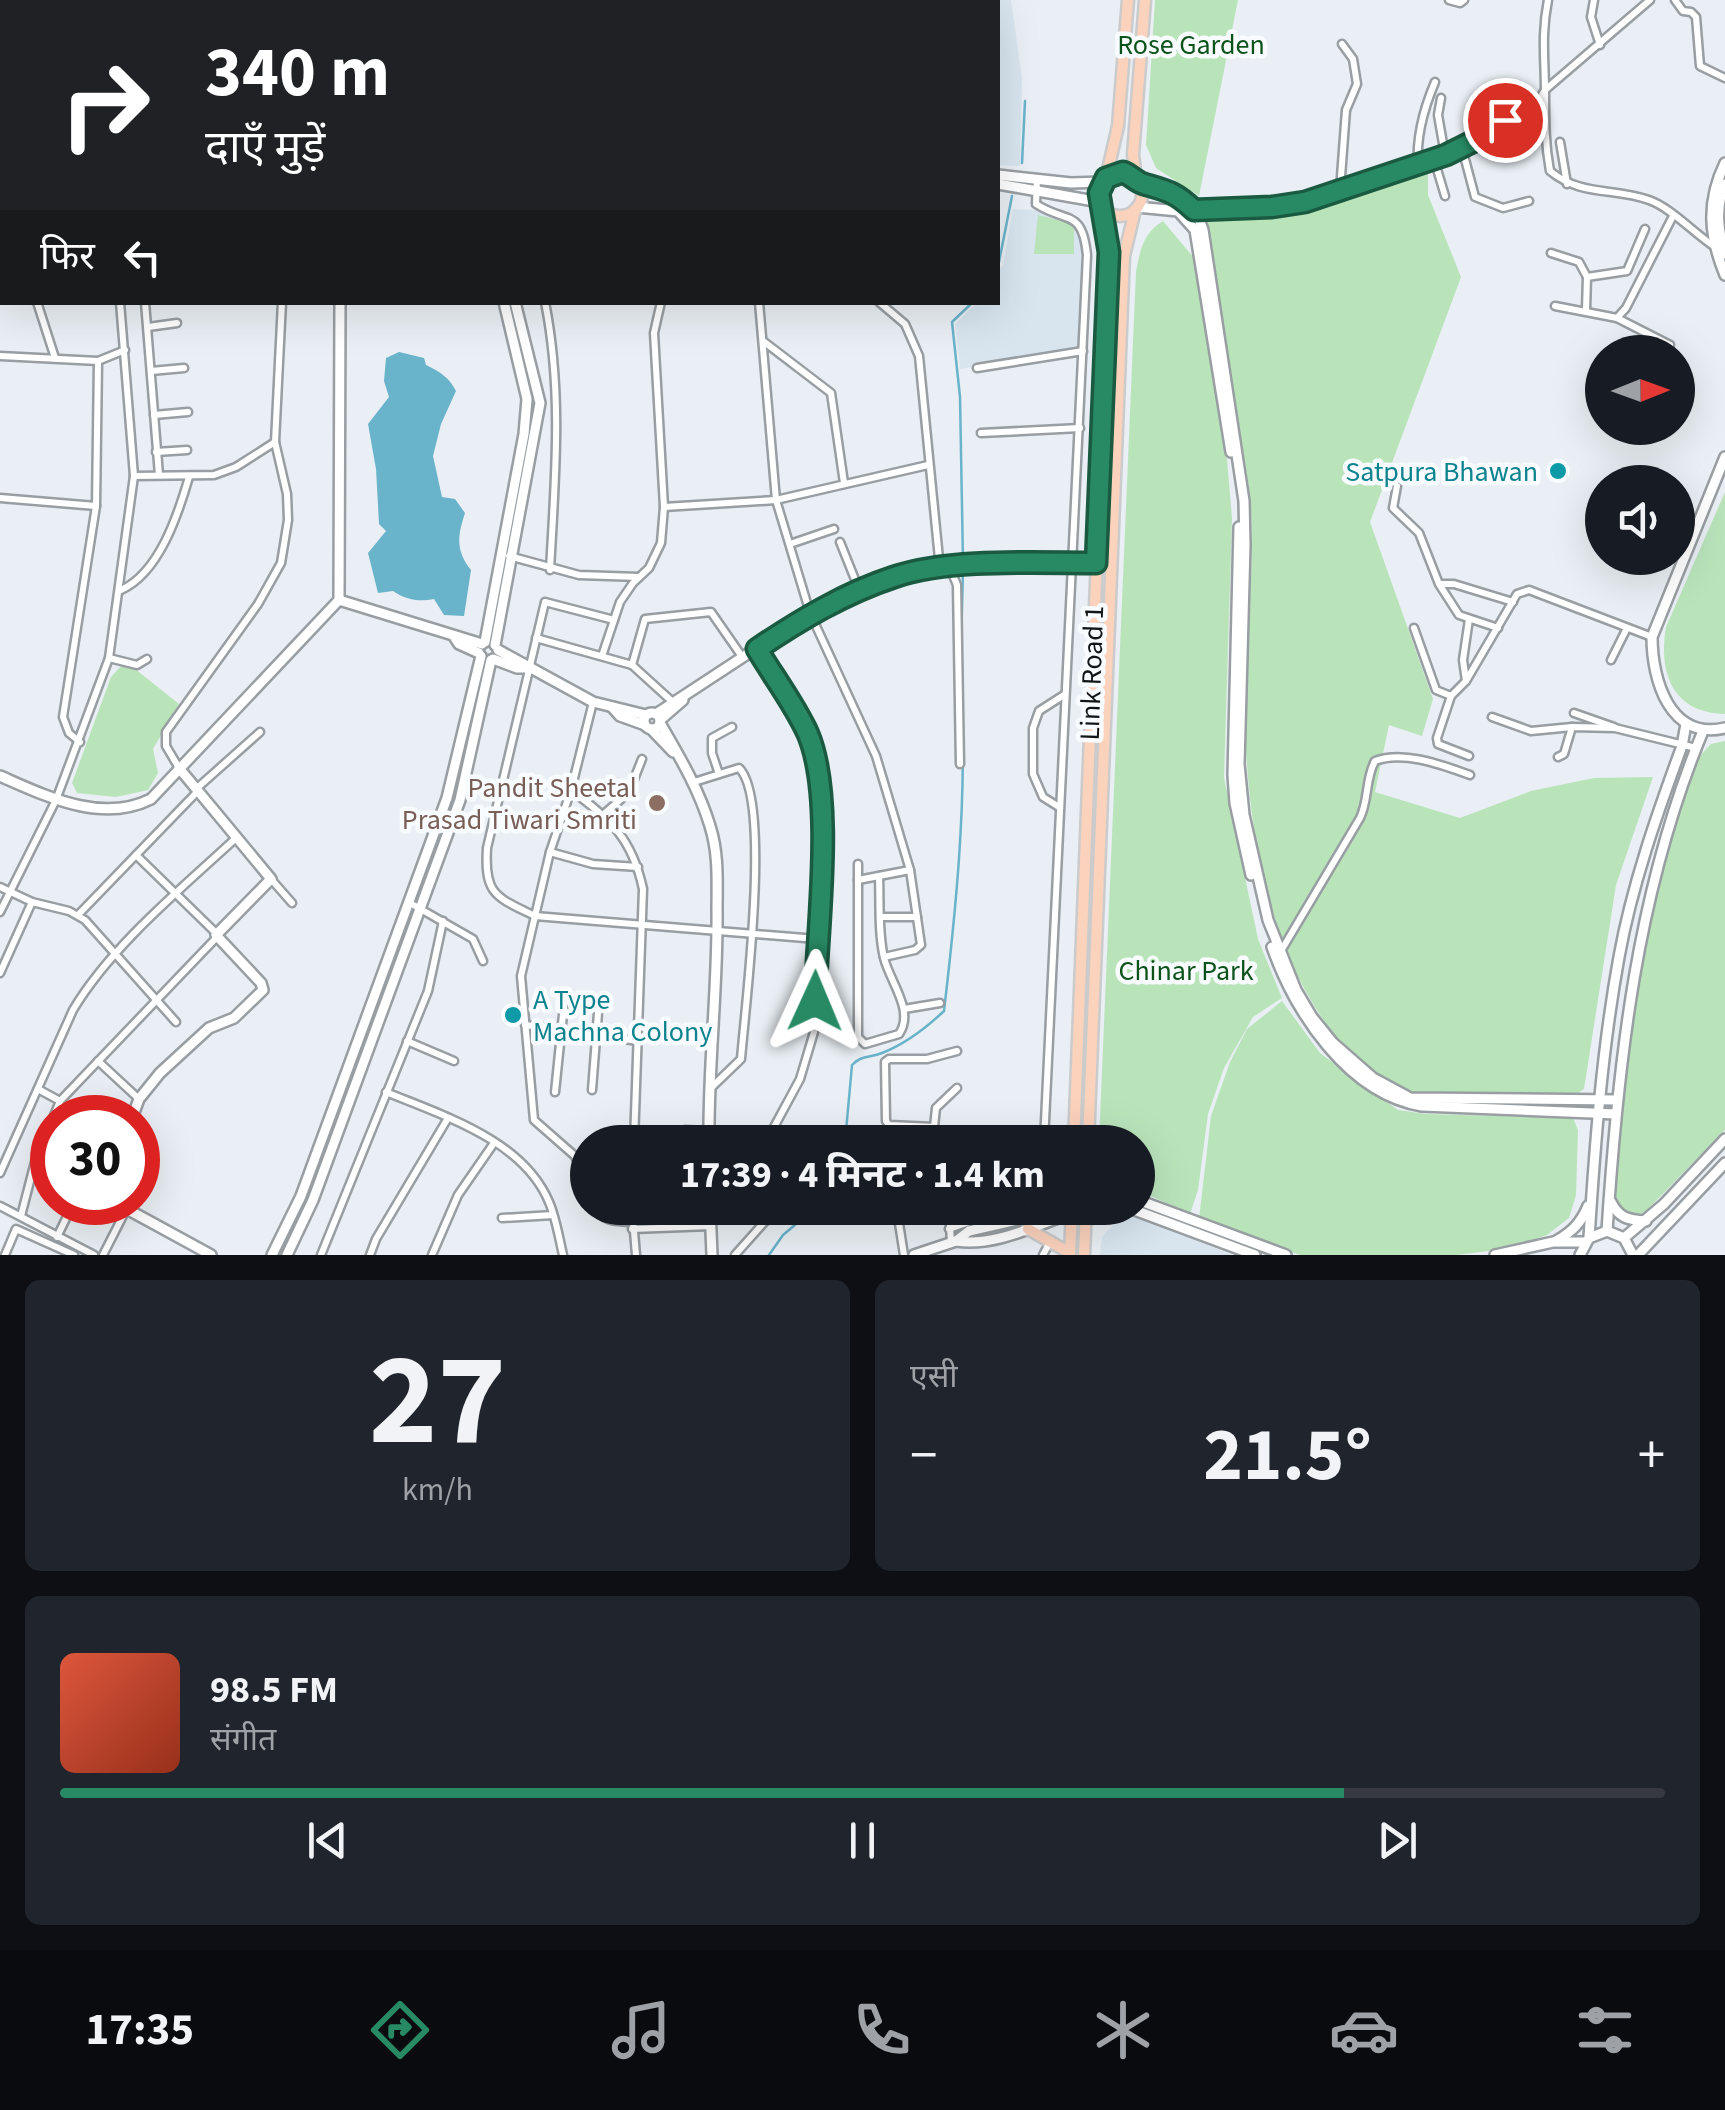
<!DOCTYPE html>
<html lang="hi">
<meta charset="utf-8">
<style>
body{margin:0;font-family:"Source Sans 3","Noto Sans Devanagari",sans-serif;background:#20242c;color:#f1f3f6;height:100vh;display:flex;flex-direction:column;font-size:38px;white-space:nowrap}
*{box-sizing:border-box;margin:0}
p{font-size:32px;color:#9ea1a6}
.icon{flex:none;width:55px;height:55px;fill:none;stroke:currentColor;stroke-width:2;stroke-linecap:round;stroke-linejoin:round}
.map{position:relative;height:1255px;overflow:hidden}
.sheet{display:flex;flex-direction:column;gap:25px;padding:25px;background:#0d0f14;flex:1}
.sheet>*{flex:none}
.guide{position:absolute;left:0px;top:0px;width:1000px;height:305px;box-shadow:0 10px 40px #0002;background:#202124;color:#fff;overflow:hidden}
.needle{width:65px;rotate:89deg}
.buttons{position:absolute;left:1585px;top:335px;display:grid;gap:20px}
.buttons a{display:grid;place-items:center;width:110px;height:110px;border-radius:50%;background:#171b24;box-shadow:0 10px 40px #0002;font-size:50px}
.speed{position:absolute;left:30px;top:1095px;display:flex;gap:20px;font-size:50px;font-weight:700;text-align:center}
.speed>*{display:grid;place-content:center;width:130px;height:130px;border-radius:50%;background:#171b24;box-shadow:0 10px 40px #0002;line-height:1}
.speed .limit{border:15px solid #d22;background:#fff;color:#111}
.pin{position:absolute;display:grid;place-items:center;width:85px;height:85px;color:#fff;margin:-42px;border:5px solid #fff;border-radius:50%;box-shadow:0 2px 10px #0007}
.me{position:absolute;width:110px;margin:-55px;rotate:1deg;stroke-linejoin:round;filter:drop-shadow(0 0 8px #0008)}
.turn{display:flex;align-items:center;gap:35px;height:210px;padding:0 40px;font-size:45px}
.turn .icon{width:130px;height:130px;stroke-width:2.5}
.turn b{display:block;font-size:70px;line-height:85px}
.then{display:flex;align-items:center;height:95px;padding:0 40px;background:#0003;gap:20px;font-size:38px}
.big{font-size:75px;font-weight:700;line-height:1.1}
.sheet .tile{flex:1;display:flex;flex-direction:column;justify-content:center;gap:15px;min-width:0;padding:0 35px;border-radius:15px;background:#20242c}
.sheet .dial{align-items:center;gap:0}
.dial b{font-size:130px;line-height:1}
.song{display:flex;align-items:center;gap:30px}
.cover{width:120px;height:120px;border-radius:15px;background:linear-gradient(135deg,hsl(10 70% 55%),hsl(10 70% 35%))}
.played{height:10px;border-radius:5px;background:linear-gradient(90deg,#288a64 80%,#363941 80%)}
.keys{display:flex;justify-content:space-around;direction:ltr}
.heat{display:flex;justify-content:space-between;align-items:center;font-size:55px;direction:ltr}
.sheet .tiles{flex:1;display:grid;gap:25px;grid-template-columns:1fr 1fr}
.tile:last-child{grid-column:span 2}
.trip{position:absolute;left:570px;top:1125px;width:585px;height:100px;border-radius:50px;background:#171b24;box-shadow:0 10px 40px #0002;font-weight:700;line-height:100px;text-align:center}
.menu{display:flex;height:160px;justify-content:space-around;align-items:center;background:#090b0e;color:#9ea1a6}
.menu .icon{width:70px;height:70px}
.menu .current{color:#288a64}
.menu b{font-size:45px;color:#f1f3f6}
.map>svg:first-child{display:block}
</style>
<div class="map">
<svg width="1725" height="1255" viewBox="0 0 1725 1255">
<rect width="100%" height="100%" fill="#e9eff4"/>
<g fill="#d8e5ef">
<path d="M880,0H1011L1022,79L1020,166L998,165V2Z"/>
<path d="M1013,209L1036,210L1071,220L1082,231L1085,254L1081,349L960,369L955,324L977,303L998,302V272L1003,265Z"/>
<path d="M1126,1212L1232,1255H1100L1102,1237Z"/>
</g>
<g fill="#b9e4ba">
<path d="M1155,0H1238L1199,196L1156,168L1146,145Z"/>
<path d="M1428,168V195L1461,277L1370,522L1433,699L1422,736L1389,725L1375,792L1460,818L1531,791L1594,778L1653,777L1616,885L1584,1089L1569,1099C1521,1098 1422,1107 1383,1080C1276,1006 1247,842 1245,719C1244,649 1255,578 1251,508C1249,481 1243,453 1239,426C1229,356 1217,287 1202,218C1281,220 1354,192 1428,168Z"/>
<path d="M1038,215L1074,224V254H1034Z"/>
<path d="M1163,221L1194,258L1226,448L1232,518L1224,778L1258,939L1282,998L1253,1017L1224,1068L1208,1114L1198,1190L1190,1214L1138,1190V1142H1099L1136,272C1140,250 1143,233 1163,221Z"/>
<path d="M1725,492V714C1673,713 1658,674 1666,627Z"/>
<path d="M130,665L179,704L153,749L158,773L148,790L116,797L77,793L72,783L111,677L121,666Z"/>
<path d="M1725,741V1130L1645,1212L1617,1221L1611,1208L1619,1079L1653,889L1694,762L1711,744Z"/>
<path d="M1282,1001L1320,1053L1398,1110L1426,1114L1573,1118L1578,1130L1576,1195L1569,1218L1547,1235L1505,1249L1456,1255H1300L1199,1219L1211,1116L1230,1062L1247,1029Z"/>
</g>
<path fill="#69b3cb" d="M399,352L424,358L426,365C440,372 449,377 456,391L441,424L433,456L442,497L455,499L465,513C457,537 456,551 471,570L464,616L444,615L434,599C419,602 406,600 393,591L378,593L368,553L386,531L379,524L376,469L368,424L389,397L384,381L386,358Z"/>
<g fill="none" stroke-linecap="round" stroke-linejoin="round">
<g stroke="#69b3cb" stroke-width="2.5">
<path d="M1022,163L1025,101"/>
<path d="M998,267L1012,196"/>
<path d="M963,562L960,397L952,322L973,302"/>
<path d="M961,647L963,570"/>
<path d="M845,1142L852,1065C861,1055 870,1058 882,1053C905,1044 926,1028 944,1011C956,909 966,808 962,705"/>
<path d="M769,1255L783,1235L815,1208"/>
</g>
<defs>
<g id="street">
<path d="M43,0L44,2"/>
<path d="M227,0V2"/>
<path d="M440,0H442"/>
<path d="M563,0L574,2"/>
<path d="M773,0L775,2"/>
<path d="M809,0V2"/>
<path d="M872,0V2"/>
<path d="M1449,0L1460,3L1464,0"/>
<path d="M1548,0C1541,35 1545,59 1545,93C1545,121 1545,144 1550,171C1582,197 1613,187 1649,200C1670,207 1695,234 1715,247"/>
<path d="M1594,0L1591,17L1600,45"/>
<path d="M1675,0L1683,11L1691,12L1696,17L1700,66L1725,78"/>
<path d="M90,2L93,0"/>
<path d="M613,2L614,0"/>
<path d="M1441,98L1438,115L1445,155"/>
<path d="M1560,142L1567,184"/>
<path d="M1462,148L1475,197L1503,208L1529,201"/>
<path d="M1434,159L1445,196"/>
<path d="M1418,165C1416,136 1424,108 1435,82"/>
<path d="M1037,179L1036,204C1067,224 1082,208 1087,255L1044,1142"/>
<path d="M1340,190L1346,110L1357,84L1353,59L1342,44"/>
<path d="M1195,210L1271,207L1305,202L1445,155L1535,106L1545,90L1650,0"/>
<path d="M0,211L2,216"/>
<path d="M1551,253L1579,262L1587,277"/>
<path d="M37,302L55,358"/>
<path d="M145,302L159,475"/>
<path d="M545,302C563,393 555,478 550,570"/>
<path d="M759,302L776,500L810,613L876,756L910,870L921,945L915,950L884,957"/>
<path d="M879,302L905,324L919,356L940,569"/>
<path d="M1555,306L1617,318L1626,308L1673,216"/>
<path d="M1586,310L1587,277L1627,271L1645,229"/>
<path d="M1617,318L1670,345"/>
<path d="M148,327L177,323"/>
<path d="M763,341L831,393L844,483"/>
<path d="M0,356L98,361L125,350"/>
<path d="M977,368L1083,351"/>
<path d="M151,371L184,368"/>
<path d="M154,415L188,412"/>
<path d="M981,433L1080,428"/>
<path d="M156,452L187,450"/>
<path d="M134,476L214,475L236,467L275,442"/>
<path d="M1397,486L1393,508L1419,533L1439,584L1459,615L1498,628"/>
<path d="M0,498L96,506"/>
<path d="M664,507L776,500L928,465"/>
<path d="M840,542L860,592"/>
<path d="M790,544L834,529"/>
<path d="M509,556L579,575L639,577"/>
<path d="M950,568L957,585L960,764"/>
<path d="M1440,584H1454L1513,602"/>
<path d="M121,590C159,573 178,515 189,477"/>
<path d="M614,620L545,602L487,848C484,895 496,897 535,916L817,939"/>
<path d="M1414,628L1436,690L1451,696"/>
<path d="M536,638L632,665L676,705"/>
<path d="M757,649L808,734L819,788L822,853L814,1032L800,1079L766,1142"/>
<path d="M602,656L620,602L633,583L649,568L661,543L664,507L654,333L661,302"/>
<path d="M109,658L137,665L147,659"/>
<path d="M1611,660L1627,628"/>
<path d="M632,665L645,619L711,612L743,658"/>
<path d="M1466,681L1463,660L1469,619"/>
<path d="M1574,713L1614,727"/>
<path d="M1492,717L1531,731L1572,727"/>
<path d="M80,742L69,733L63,717L96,506L98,361"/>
<path d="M1469,756L1438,744L1437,738L1451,696L1466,681L1517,594L1529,590L1652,637"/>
<path d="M1558,757L1564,754L1572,727L1615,728L1696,748"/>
<path d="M179,768L166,746V732L258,604L281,563L288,520L287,494L275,442L282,302"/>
<path d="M719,774L712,753V738L732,727"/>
<path d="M694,782L739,768C772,800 745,1008 741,1059L712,1087"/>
<path d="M196,789L260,732"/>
<path d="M571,790C611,820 632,838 643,889L634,1142"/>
<path d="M1059,807L1043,797L1033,774V728L1039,711L1064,695"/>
<path d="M604,814L629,792L642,759"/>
<path d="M550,852L593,864L638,867"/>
<path d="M136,855L216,933"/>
<path d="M858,864V1037L865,1044L899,1034C915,1011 890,982 884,958C878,932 880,902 879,876"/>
<path d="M271,879L292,903"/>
<path d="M858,880L910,870"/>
<path d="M0,887L32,902L69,911L85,920L176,1022"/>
<path d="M410,903L473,939L483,961"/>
<path d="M0,912L56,800L109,658L134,476L120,302"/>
<path d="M78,915L198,791"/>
<path d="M881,917H917"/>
<path d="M1281,951L1360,818C1369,800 1365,779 1375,761C1403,750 1442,765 1470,775"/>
<path d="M0,973L32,902"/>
<path d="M904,1009L940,1003"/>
<path d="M525,1025L638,1041"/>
<path d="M407,1041L454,1061"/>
<path d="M98,1061L139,1099"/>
<path d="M38,1089L60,1101"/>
<path d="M592,1090L599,1000"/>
<path d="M386,1092C444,1116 523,1140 549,1202C556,1218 559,1238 563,1255"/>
<path d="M555,1092L564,1005"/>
<path d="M53,1118L60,1101L217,937"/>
<path d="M934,1127L936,1108L957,1088"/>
<path d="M637,1142L685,1130L709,1131"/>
<path d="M948,1142L934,1127L889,1125L886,1121L885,1062L889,1059H927L957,1051"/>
<path d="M0,1173L73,1010C111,946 182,888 236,838"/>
<path d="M138,1186L151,1158"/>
<path d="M588,1186L575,1156L534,1120L521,976L550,852L571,790L593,702"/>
<path d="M0,1206L94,1255"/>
<path d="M596,1208C602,1222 618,1221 631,1222"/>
<path d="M632,1208L636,1255"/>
<path d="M949,1208L951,1243"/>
<path d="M21,1216L37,1154L52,1119"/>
<path d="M898,1217L904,1255"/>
<path d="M502,1218L553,1215"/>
<path d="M632,1229L711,1226"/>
<path d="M949,1229L1010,1208"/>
<path d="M57,1237L74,1202"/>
<path d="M5,1255L16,1229L74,1255"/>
<path d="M103,1255L130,1202"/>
<path d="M321,1255L428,991L443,921"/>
<path d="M370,1255L376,1239L448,1118"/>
<path d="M432,1255L458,1195L494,1143"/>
<path d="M735,1255L777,1208"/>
<path d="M1043,1255L1051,1240"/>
</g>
<g id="secondary">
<path d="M1725,163C1706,202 1709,236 1725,275"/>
<path d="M998,175L1071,183L1103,182"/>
<path d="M1139,183C1168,187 1194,199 1203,230L1244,501L1245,545L1239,764L1244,815L1268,920L1296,990L1312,1017L1333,1043L1373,1078L1410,1098L1617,1100"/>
<path d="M998,184L1100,202"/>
<path d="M1725,184C1715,208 1718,230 1725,254"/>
<path d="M1137,207L1178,211L1195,230L1231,452"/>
<path d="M1725,457L1652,637C1652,680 1670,741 1725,728"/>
<path d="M1239,527L1233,775L1235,803L1251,875"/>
<path d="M339,600L340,302"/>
<path d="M455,638L459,644L479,653"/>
<path d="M485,642L524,434L527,399L504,302"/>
<path d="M495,645L540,403L515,302"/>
<path d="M498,650L593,702L646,715"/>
<path d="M493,659L517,668H527"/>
<path d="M612,707L620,716L645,725"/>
<circle cx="652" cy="721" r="8"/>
<path d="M656,714L810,613L896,576L953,567L1096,563"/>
<path d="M660,720L683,700"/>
<path d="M660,723C679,756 699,789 710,826C719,854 717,883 717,911C718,988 708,1065 709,1142"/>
<path d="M651,729L673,752"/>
<path d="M0,776C46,796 101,824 151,799L339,600L482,644"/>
<path d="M1272,947C1295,1012 1348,1094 1422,1106L1616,1114"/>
<path d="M132,1118L139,1099L160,1073L209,1028L234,1018L263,990L261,983L216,935L271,879L179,768"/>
<path d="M1138,1200L1286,1255"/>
<path d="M114,1202L211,1255"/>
<path d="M1611,1202C1619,1218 1628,1220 1646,1221"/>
<path d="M710,1208L712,1255"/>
<path d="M1129,1208L1255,1255"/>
<path d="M1607,1231C1618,1061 1637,890 1703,731"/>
<path d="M1589,1238C1595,1144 1602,1050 1619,957C1632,885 1657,814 1682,746L1686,724"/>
<path d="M1624,1238L1664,1204L1725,1139"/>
<path d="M956,1241C1001,1248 1047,1218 1090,1208"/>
<path d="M1556,1241C1572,1232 1581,1223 1588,1206"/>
<path d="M272,1255L301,1196L447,798L481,656"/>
<path d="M287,1255L313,1200L460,800L491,660"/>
<path d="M914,1255L956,1241L969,1231L1039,1215L1055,1208"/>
<path d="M1495,1255L1553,1242H1585"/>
<path d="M1580,1255L1589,1238L1607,1231L1624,1238L1633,1255"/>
<path d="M1638,1255L1725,1163"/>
</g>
<g id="primary">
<circle cx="1120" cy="194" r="22"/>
<path d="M1106,178L1118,126L1128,0"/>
<path d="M1136,180L1133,155L1145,0"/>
<path d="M1074,1142L1109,252L1102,205"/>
<path d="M1088,1142L1124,256L1135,210"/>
<path d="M1029,1217L1041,1208"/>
<path d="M1028,1229L1070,1253"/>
<path d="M1070,1254L1072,1208"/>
<path d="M1084,1255L1086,1208"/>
</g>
</defs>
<use href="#street" stroke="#989ea2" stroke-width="11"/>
<use href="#secondary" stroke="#989ea2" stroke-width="14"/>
<use href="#primary" stroke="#cbcbcc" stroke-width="15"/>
<use href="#street" stroke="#fff" stroke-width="6"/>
<use href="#secondary" stroke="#fff" stroke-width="9"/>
<use href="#primary" stroke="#fbd2bc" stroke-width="10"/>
</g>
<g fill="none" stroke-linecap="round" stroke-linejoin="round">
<defs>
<path id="route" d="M815,1001C817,929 835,798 808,734C795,705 773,676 757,649C800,620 845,593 894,577C949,558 1037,563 1096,563L1109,252L1099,193L1106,178L1123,172C1131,175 1136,182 1144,184C1168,191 1175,192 1194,210L1272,207L1305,202L1446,155L1486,135L1505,120"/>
</defs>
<use href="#route" stroke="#1a5a41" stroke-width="25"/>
<use href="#route" stroke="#288a64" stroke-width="18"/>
</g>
<g fill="#0f9aa8" stroke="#f8fcff" stroke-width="4">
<circle cx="1558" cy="471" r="10"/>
<circle cx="513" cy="1015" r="10"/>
</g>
<circle fill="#8d6e63" stroke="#f8fcff" stroke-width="4" cx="657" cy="803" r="10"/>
<g text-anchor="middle" stroke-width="9" stroke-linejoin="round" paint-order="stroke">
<g font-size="28" fill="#0c531a" stroke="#f8fcff">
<text x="1191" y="54">Rose Garden</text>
<text x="1186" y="980">Chinar Park</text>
</g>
<g font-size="28" fill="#0d838f" stroke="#f8fcff" text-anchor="end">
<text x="1538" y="481">Satpura Bhawan</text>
<text x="533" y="1009" text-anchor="start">A Type<tspan x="533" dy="32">Machna Colony</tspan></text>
</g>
<g font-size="28" fill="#121415" stroke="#f8fcff">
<text transform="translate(1091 673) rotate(-88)" y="10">Link Road 1</text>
</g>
<g font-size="28" fill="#785e54" stroke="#f8fcff" text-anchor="end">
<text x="637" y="797">Pandit Sheetal<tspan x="637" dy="32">Prasad Tiwari Smriti</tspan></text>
</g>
</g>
</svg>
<div class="buttons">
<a><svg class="needle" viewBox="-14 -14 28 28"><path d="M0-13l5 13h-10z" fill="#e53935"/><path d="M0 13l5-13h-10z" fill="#9ea1a6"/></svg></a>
<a><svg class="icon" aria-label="sound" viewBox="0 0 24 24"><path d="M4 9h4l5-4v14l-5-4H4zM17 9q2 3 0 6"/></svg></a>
</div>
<div class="speed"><div class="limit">30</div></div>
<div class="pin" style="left:1505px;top:120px;background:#d93025"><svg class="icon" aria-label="arrive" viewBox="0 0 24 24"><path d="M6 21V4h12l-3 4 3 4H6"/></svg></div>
<svg class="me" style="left:815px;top:1001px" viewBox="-20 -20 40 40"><path d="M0-17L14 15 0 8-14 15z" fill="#288a64" stroke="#fff" stroke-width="4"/></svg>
<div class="trip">17:39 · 4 मिनट · 1.4 km</div>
<div class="guide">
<div class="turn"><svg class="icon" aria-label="right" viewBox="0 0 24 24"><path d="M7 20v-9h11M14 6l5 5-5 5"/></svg><div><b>340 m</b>दाएँ मुड़ें</div></div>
<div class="then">फिर<svg class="icon" aria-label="left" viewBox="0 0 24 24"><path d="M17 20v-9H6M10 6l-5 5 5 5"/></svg></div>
</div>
</div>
<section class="sheet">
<div class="tiles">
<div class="tile dial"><b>27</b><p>km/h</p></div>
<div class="tile"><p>एसी</p>
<div class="heat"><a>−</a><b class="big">21.5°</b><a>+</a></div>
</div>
<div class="tile">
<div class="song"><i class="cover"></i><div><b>98.5 FM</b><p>संगीत</p></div></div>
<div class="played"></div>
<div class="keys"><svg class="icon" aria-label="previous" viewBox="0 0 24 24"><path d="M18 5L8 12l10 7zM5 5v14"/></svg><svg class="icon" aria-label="pause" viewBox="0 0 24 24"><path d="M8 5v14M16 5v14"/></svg><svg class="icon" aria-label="next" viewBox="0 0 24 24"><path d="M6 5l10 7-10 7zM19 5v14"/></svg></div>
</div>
</div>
</section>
<nav class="menu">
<b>17:35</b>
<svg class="icon current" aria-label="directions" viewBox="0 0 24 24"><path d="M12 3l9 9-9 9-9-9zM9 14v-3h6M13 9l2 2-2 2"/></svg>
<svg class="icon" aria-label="music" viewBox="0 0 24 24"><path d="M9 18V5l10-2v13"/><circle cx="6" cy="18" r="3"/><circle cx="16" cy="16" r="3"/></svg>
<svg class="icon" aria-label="phone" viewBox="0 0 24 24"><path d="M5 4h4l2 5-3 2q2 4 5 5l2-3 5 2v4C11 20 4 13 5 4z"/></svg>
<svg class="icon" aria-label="climate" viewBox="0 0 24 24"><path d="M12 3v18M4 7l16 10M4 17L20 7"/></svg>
<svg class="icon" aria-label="car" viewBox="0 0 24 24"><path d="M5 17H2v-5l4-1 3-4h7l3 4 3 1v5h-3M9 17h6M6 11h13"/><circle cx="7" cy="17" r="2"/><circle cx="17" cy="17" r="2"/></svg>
<svg class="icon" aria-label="filters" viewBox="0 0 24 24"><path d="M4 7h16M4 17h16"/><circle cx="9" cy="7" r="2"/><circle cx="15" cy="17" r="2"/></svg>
</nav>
